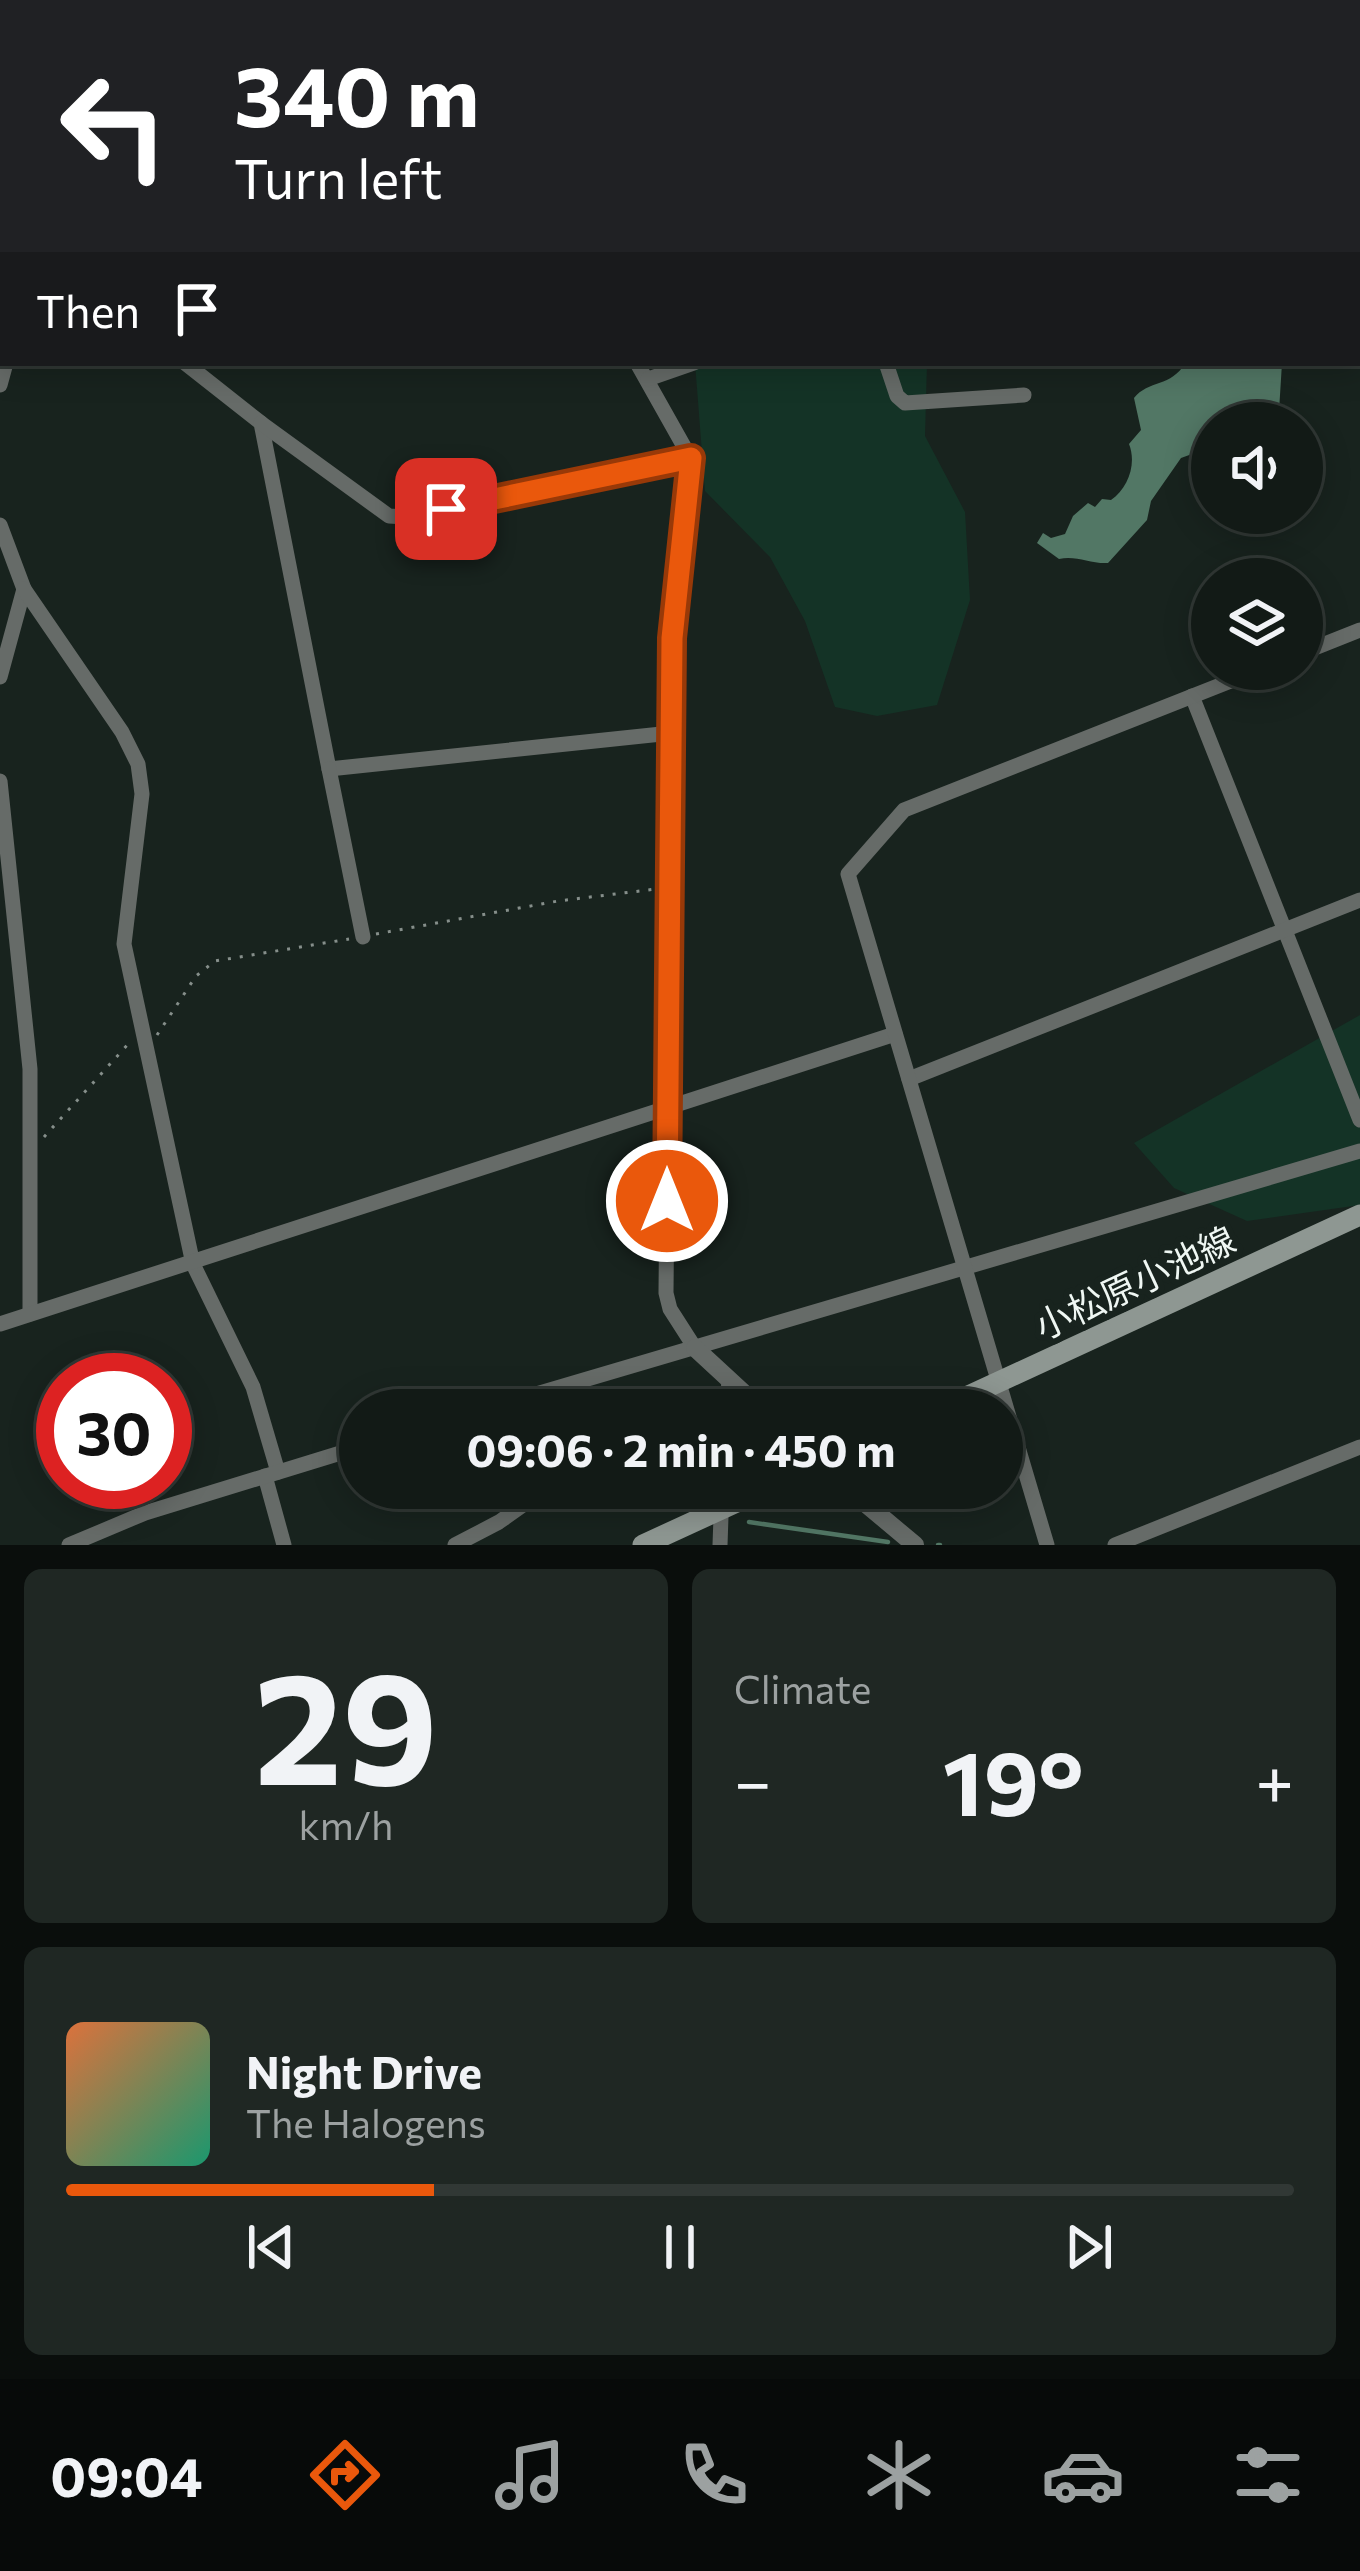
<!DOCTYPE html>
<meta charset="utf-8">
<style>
body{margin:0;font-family:Commissioner,"Noto Sans JP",sans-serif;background:#1f2723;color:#f1f3f6;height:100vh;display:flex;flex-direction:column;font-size:45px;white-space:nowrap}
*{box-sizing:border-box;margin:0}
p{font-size:39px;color:#9ca1a1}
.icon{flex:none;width:66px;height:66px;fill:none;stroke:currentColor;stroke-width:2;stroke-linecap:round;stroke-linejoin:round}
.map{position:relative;height:1545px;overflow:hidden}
.details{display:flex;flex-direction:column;gap:24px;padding:24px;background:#0a0e0c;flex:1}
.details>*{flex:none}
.top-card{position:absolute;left:0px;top:0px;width:1362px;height:366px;box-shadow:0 6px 30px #0003,0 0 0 3px #313835;background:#202124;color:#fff;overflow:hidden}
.tools{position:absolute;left:1191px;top:402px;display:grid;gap:24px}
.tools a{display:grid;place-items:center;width:132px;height:132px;border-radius:50%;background:#121a16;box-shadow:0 6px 30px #0003,0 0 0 3px #313835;font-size:60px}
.speed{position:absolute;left:36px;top:1353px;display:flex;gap:24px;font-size:60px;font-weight:700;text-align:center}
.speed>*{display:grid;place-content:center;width:156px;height:156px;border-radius:50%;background:#121a16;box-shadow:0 6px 30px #0003,0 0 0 3px #313835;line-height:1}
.speed .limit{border:18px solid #d22;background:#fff;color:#111}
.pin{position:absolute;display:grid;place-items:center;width:102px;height:102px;color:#fff;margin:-51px;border-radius:24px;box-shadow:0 6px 18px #0006}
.me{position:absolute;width:132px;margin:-66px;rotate:0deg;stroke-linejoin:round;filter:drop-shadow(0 0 9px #0008)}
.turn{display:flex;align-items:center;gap:42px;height:252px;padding:0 36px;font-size:54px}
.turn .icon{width:156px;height:156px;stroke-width:2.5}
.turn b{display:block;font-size:84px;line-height:102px}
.then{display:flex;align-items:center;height:114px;padding:0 36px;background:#0003;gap:24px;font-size:45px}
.big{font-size:90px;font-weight:700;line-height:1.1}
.details .card{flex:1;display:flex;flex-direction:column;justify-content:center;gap:18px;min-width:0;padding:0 42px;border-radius:18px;background:#1f2723}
.details .dial{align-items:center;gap:0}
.dial b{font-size:156px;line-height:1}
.song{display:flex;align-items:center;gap:36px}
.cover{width:144px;height:144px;border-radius:18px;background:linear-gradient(135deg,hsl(20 70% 55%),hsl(160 70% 35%))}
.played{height:12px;border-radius:6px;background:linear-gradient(90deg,#ea580c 30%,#313835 30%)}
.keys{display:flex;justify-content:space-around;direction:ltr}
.heat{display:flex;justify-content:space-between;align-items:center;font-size:66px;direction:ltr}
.details .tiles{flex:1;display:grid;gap:24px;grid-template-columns:1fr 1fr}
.card:last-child{grid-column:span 2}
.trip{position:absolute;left:339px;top:1389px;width:684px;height:120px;border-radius:60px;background:#121a16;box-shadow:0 6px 30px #0003,0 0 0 3px #313835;font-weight:700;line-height:120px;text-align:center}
.tabs{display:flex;height:192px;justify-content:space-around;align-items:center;background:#070a09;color:#9ca1a1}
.tabs .icon{width:84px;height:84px}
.tabs .active{color:#ea580c}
.tabs b{font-size:54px;color:#f1f3f6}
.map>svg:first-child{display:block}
</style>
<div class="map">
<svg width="1360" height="1545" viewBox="0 0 1360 1545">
<rect width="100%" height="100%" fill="#18231e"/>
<g fill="#143326">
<path d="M695,363H927L925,436L965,512L970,600L937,705L877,716L835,707L805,621L770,557L705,491Z"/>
<path d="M1360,1015V1205L1247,1221L1174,1188L1134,1143Z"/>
</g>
<path fill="#527765" d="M1185,363H1282L1279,411L1268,423H1212V459L1203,450L1181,458L1151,501L1147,520L1108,563C1090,564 1076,555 1059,559L1037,543L1043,533L1051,538L1065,534L1073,516L1088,503L1095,507L1102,499L1111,500C1128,488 1137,464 1129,444L1141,430L1134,398C1148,380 1172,387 1185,363Z"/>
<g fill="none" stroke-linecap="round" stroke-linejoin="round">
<g stroke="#527765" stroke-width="4.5">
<path d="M749,1522L888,1542"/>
<path d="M938,1545H940"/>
</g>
<g stroke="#868f8b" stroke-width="3" stroke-dasharray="3 9" stroke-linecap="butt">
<path d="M376,934L558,901L656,889"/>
<path d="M157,1035L196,976L215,961L349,939"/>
<path d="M44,1137L130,1042"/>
</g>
<g stroke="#666b68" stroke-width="15">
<path d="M132,0V3"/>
<path d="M508,0L509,3"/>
<path d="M729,0L730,3"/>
<path d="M1061,0V3"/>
<path d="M0,116L3,128"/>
<path d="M185,363L261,423L329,769L671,733"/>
<path d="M637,363L691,459L672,638L666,1293L670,1309L695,1348"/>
<path d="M886,363L897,396L905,403L1024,395"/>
<path d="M648,379L694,363"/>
<path d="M0,385L6,363"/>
<path d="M261,423L389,516L405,517L691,459"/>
<path d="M0,525L24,589L0,677"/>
<path d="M24,589L122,732L138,764L142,794L124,944L193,1264L253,1387L278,1472"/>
<path d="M1302,653L1360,630"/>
<path d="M1192,696L1360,1120"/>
<path d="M329,769L363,937"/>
<path d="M0,781L30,1069V1314"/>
<path d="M909,1079L1360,900"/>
<path d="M0,1324L895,1034"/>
<path d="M482,1410L1360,1151"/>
<path d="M727,1410L729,1379"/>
<path d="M265,1476L284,1545"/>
<path d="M69,1545L145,1513L360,1447"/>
<path d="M455,1545L499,1522L547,1488"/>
<path d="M720,1545L722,1488"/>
<path d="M1047,1545L848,874L904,810L1261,669"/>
<path d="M1115,1545L1360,1447"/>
</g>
<g stroke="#666b68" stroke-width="18">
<path d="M695,1348L762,1410"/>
<path d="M847,1488L915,1545"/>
</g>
<g stroke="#8e9792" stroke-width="21">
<path d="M938,1410L1360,1215"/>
<path d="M643,1545L767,1488"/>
</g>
</g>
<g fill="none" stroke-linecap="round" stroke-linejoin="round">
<defs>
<path id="route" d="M446,509L691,458L672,638L667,1201"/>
</defs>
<use href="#route" stroke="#983908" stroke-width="30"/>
<use href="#route" stroke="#ea580c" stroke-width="21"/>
</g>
<g text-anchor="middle" stroke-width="12" stroke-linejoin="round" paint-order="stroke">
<g font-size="36" fill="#eff7f3" stroke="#18231e">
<text transform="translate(1135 1283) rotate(-25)" y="13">小松原小池線</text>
</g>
</g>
</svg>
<div class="tools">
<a><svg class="icon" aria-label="sound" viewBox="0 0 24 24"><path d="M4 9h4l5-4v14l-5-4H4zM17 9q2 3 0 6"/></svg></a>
<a><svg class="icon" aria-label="layers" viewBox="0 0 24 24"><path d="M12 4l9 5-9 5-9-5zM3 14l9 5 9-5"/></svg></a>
</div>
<div class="speed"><div class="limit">30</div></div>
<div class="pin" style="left:446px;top:509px;background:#d93025"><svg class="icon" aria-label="arrive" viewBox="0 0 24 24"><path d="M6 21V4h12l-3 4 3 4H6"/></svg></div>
<svg class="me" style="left:667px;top:1201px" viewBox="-20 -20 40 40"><circle r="17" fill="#ea580c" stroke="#fff" stroke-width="3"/><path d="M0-11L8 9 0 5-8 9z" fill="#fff"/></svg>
<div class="trip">09:06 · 2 min · 450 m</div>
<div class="top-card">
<div class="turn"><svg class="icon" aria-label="left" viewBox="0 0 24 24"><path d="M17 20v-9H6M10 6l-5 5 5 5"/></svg><div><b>340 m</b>Turn left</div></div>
<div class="then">Then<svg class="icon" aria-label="arrive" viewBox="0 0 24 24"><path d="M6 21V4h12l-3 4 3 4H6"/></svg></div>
</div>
</div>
<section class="details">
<div class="tiles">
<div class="card dial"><b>29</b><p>km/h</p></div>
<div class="card"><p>Climate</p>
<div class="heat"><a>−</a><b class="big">19°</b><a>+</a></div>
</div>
<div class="card">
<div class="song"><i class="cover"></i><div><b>Night Drive</b><p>The Halogens</p></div></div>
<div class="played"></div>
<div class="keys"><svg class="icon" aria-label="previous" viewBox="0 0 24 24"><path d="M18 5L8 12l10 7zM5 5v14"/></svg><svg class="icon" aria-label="pause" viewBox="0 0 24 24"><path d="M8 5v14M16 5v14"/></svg><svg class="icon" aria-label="next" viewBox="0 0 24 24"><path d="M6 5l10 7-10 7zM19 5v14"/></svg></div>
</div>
</div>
</section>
<nav class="tabs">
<b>09:04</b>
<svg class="icon active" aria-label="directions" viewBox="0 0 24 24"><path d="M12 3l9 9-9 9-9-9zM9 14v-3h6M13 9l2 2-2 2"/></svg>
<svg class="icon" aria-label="music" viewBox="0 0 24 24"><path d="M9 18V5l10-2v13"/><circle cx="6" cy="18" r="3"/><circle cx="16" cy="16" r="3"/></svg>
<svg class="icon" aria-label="phone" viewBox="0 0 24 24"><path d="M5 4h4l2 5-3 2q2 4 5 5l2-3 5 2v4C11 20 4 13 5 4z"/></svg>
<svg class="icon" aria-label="climate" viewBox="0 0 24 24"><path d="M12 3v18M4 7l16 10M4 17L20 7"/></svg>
<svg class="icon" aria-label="car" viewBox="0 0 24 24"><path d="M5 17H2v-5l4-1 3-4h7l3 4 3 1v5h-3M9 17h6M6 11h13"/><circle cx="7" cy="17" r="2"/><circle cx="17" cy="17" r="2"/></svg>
<svg class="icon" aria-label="filters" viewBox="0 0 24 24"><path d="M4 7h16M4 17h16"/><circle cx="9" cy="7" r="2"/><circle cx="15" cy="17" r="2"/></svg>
</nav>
